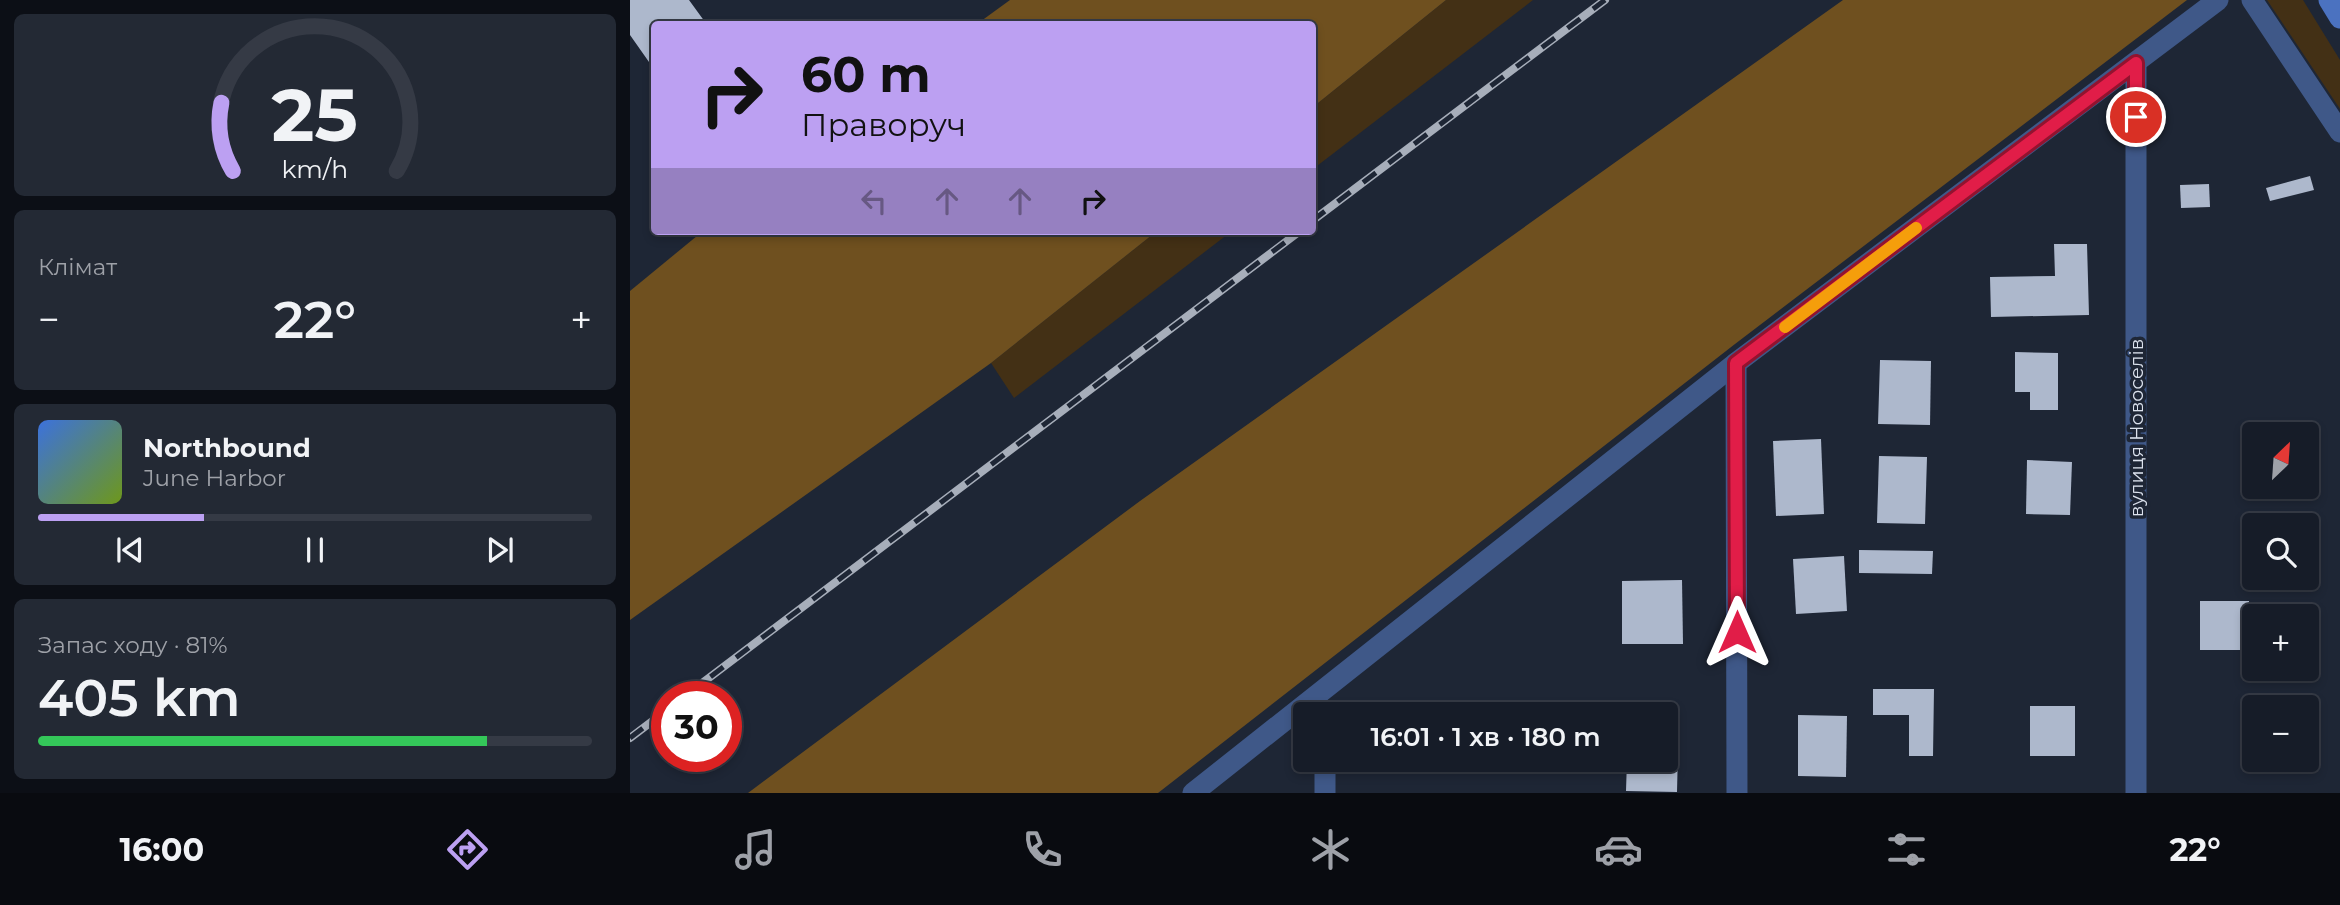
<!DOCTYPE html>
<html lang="uk">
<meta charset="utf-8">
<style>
body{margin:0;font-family:Montserrat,sans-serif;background:#232934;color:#f1f3f6;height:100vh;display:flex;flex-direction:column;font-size:26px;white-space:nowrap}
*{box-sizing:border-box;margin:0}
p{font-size:23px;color:#9ea1a8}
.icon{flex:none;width:38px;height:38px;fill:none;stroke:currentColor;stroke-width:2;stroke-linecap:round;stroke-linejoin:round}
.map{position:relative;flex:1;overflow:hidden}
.details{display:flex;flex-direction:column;gap:14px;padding:14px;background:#0c0f16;width:630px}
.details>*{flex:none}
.banner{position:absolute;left:21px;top:21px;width:665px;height:214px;border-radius:7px;box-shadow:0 4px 10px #0003,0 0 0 2px #353a45;background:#bca0f2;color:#111;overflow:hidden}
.needle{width:46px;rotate:25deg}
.buttons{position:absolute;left:1612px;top:422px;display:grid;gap:14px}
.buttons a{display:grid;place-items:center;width:77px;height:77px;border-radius:7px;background:#161c28;box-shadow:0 4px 10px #0003,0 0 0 2px #353a45;font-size:35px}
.speed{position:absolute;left:21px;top:681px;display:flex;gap:14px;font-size:35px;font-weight:700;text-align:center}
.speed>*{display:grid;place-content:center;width:91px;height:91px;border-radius:50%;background:#161c28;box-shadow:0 4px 10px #0003,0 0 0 2px #353a45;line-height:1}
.speed .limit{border:10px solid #d22;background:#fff;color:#111}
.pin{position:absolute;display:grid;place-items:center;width:60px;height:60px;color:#fff;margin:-30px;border:4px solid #fff;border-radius:50%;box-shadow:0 2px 7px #0007}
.me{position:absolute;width:77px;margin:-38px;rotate:0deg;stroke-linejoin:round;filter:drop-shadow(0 0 5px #0008)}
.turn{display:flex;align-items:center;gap:24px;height:147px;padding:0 35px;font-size:32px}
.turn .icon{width:91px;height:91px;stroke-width:2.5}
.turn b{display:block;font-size:49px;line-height:60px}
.lanes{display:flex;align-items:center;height:66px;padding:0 35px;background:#0003;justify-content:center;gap:35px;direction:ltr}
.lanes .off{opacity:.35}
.big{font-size:52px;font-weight:600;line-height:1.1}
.details .widget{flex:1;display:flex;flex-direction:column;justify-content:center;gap:10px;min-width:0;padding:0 24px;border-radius:10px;background:#232934}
.details .dial{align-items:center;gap:0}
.dial svg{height:182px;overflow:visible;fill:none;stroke:#353a45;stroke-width:7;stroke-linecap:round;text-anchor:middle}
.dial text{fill:#f1f3f6;stroke:none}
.song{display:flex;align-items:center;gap:21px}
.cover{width:84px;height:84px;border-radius:10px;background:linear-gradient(135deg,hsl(220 70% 55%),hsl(80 70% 35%))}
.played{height:7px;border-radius:4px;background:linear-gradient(90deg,#bca0f2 30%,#353a45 30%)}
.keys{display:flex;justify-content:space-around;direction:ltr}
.heat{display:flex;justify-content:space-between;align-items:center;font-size:38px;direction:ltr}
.charge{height:10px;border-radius:5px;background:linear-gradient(90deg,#34c759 81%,#353a45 0)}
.trip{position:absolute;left:663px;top:702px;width:385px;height:70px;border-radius:7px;background:#161c28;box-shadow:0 4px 10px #0003,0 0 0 2px #353a45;font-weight:600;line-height:70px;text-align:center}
.dock{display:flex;height:112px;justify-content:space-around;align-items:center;background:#090b10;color:#9ea1a8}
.dock .icon{width:49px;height:49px}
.dock .selected{color:#bca0f2}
.dock b{font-size:32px;color:#f1f3f6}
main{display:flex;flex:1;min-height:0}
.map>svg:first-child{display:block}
</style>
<main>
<section class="details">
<div class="widget dial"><svg viewBox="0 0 100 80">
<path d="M14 69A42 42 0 1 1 86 69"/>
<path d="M14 69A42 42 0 0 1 9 39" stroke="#bca0f2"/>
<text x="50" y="56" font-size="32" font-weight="700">25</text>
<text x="50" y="72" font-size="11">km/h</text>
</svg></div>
<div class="widget"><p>Клімат</p>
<div class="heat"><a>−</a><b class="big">22°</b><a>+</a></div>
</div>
<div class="widget">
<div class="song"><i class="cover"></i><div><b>Northbound</b><p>June Harbor</p></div></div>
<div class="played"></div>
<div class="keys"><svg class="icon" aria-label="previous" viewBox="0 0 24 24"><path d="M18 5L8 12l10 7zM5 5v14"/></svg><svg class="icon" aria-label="pause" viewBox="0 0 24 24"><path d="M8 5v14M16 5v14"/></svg><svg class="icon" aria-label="next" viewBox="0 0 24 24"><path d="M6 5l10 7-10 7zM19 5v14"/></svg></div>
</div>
<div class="widget"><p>Запас ходу · 81%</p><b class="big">405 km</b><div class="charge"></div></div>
</section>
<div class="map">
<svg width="1710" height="793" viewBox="0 0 1710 793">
<rect width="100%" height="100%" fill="#1e2635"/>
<g fill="#433015">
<path d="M816,0H903L683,169V107Z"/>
<path d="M1637,0H1673L1710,60V109Z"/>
<path d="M527,231H602L384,398L361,363Z"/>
</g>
<g fill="#6f501f">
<path d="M380,0H816L683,107L682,24H347Z"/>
<path d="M1213,0H1557L1105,344L528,793H118L510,501Z"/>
<path d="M73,231H527L361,363L0,620V291Z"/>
</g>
<g fill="#adb8cc">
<path d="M0,0H59L75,22L71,24H24V58L19,62L0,35Z"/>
<path d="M1680,176L1684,190L1640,201L1636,188Z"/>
<path d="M1579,184L1580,207L1551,208L1550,185Z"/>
<path d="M1424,244H1457L1459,315L1361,317L1360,277L1425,276Z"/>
<path d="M1385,352L1428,353V410H1400V392H1385Z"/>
<path d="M1250,360L1301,361L1300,425L1248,424Z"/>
<path d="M1191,439L1194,514L1146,516L1143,441Z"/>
<path d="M1249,456L1297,457L1295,524L1247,523Z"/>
<path d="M1397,460L1442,462L1440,515L1396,514Z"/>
<path d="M1229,550L1303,551L1302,574L1229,573Z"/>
<path d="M1214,556L1217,611L1166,614L1163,559Z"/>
<path d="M1052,580L1053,644H992V581Z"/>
<rect x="1570" y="601" width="49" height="49"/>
<path d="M1243,689H1304L1303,756H1279V715H1243Z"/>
<rect x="1400" y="706" width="45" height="50"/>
<path d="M1168,715L1217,716L1216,777L1168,776Z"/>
<path d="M1036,751H1048L1047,792L996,791L997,760H1036Z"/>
</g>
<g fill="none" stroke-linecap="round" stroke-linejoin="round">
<g stroke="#3f5888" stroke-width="21">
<path d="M1622,0L1710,132"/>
<path d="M1106,363L1107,793"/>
<path d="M695,760V793"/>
<path d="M563,793L1106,363L1588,0"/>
<path d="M1506,793V63"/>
</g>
<path stroke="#4b72c0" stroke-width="21" d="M1699,0L1710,18"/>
<defs>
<g id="rail">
<path d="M682,221L975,0"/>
<path d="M55,696L670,231"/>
<path d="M0,738L37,710"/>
</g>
</defs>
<use href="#rail" stroke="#a7aeba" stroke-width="8"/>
<use href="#rail" stroke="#1e2635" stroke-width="5" stroke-dasharray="16" stroke-linecap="butt"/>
</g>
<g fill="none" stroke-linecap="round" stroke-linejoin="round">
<defs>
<path id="route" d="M1107,632L1106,363L1506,63V117"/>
</defs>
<use href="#route" stroke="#92132f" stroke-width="18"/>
<use href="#route" stroke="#e11d48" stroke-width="12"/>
<path stroke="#f59e0b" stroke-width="12" d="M1155,327L1286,228"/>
</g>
<g text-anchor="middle" stroke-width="7" stroke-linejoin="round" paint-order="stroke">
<g font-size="19" fill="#dce2ed" stroke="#1e2635">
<text transform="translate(1506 428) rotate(-90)" y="7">вулиця Новоселів</text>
</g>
</g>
</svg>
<div class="buttons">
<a><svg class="needle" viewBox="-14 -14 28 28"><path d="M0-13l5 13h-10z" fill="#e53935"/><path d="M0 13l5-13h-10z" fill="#9ea1a8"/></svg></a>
<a><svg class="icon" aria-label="search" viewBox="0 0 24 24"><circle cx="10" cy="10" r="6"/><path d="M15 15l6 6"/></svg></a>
<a>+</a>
<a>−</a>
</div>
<div class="speed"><div class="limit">30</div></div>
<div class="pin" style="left:1506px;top:117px;background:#d93025"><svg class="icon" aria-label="arrive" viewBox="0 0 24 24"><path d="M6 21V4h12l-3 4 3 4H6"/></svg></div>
<svg class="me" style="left:1107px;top:632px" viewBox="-20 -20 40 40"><path d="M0-17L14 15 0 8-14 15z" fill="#e11d48" stroke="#fff" stroke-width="4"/></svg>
<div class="trip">16:01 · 1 хв · 180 m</div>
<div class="banner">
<div class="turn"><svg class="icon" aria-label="right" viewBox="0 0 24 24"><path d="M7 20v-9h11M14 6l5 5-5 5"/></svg><div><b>60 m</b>Праворуч</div></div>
<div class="lanes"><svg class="icon off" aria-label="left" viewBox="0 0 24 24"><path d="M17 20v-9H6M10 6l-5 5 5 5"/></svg><svg class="icon off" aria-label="ahead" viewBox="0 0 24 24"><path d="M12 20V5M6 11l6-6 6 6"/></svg><svg class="icon off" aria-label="ahead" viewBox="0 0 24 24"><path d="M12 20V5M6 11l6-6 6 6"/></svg><svg class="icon" aria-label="right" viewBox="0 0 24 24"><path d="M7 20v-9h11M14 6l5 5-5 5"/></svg></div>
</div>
</div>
</main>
<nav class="dock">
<b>16:00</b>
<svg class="icon selected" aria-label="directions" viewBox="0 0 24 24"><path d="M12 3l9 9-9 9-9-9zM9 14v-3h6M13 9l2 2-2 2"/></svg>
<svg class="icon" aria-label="music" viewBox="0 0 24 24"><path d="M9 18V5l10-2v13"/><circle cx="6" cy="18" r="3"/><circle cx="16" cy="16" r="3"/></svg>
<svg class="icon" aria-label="phone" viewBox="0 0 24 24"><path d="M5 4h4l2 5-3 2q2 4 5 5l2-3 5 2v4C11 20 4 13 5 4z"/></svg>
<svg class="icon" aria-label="climate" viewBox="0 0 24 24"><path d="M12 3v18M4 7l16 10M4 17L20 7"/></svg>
<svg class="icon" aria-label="car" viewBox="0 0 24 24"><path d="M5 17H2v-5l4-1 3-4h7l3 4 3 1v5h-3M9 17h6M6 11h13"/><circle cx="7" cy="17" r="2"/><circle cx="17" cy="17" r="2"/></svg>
<svg class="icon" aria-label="filters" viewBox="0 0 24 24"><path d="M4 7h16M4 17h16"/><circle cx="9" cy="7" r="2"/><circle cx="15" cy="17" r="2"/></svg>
<b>22°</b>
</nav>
